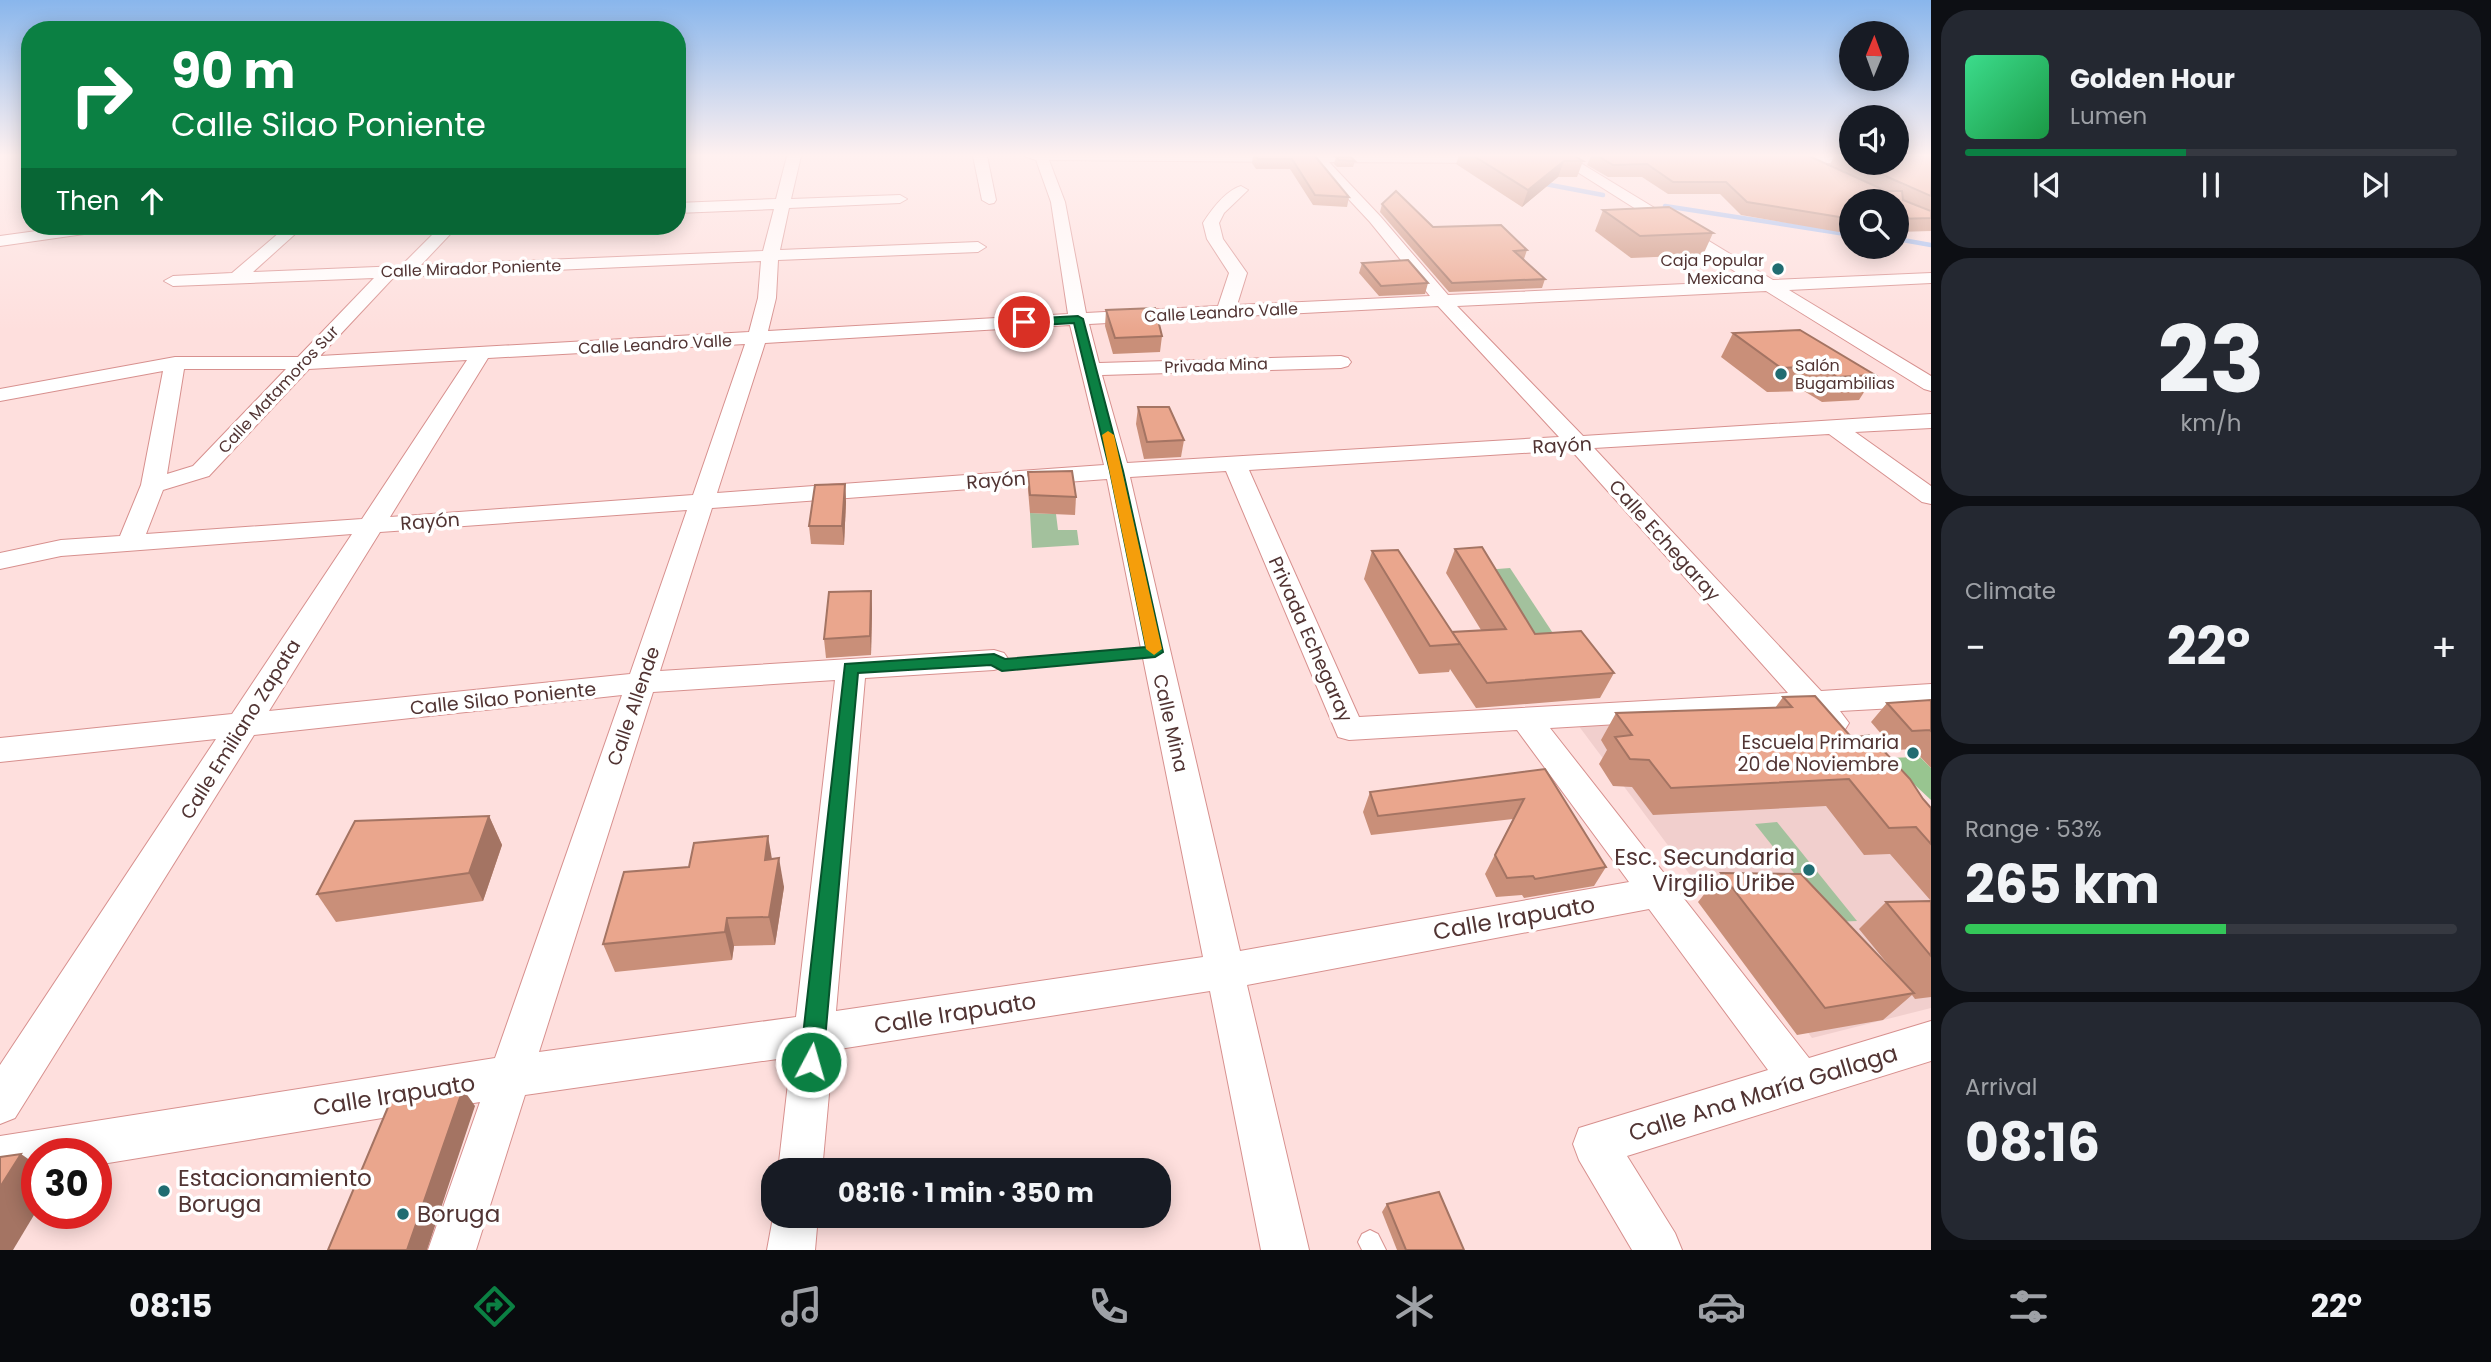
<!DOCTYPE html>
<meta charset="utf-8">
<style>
body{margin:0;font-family:Poppins,sans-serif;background:#242831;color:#f1f3f6;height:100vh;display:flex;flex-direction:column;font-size:26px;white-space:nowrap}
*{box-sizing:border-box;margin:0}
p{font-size:23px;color:#9ea1a6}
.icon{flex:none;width:38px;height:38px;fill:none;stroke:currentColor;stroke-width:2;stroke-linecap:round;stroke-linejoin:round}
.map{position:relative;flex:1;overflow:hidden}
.sheet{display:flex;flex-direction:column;gap:10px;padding:10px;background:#0d0f14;width:560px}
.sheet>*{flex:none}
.banner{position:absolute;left:21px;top:21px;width:665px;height:214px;border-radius:28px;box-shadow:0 4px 18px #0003;background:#0b8043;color:#fff;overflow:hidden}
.needle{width:46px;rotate:1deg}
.controls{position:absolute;left:1839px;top:21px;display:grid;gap:14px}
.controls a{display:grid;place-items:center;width:70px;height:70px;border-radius:50%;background:#171b24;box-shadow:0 4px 18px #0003;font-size:35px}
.speed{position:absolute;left:21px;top:1138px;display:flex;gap:14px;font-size:35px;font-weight:700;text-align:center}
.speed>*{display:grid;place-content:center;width:91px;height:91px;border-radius:50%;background:#171b24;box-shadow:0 4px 18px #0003;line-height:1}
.speed .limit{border:10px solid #d22;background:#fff;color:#111}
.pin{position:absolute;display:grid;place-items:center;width:60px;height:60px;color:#fff;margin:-30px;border:4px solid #fff;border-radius:50%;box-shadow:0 2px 7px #0007}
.me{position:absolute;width:77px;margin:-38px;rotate:6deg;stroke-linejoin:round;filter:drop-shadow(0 0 5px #0008)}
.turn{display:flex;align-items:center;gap:24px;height:147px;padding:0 35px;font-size:32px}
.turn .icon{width:91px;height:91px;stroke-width:2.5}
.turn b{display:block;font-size:49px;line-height:60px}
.then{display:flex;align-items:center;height:66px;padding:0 35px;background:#0003;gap:14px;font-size:26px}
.big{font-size:52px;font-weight:700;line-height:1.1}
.sheet .widget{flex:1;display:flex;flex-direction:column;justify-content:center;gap:10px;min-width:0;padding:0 24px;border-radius:28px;background:#242831}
.sheet .dial{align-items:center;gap:0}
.dial b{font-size:91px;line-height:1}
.song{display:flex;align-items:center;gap:21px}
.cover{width:84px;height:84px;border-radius:10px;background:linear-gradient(135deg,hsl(150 70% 55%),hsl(140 70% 35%))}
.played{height:7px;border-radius:4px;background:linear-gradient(90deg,#0b8043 45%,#363941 45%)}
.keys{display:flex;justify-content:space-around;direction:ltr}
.heat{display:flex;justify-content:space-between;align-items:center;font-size:38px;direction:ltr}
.charge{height:10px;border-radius:5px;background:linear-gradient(90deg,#34c759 53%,#363941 0)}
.trip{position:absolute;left:761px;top:1158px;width:410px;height:70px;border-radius:28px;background:#171b24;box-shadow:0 4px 18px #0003;font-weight:700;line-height:70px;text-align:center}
.tab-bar{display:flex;height:112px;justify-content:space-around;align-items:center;background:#090b0e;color:#9ea1a6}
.tab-bar .icon{width:49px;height:49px}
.tab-bar .active{color:#0b8043}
.tab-bar b{font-size:32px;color:#f1f3f6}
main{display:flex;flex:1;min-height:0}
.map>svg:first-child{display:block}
</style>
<main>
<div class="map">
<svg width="1931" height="1250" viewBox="0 0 1931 1250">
<rect width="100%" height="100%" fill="#fedfdd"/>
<path fill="#f1cfcd" d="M1812,710L1931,839V1008L1812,1038L1578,725Z"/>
<g fill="#a3c19d">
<path d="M1030,513L1056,514L1058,530H1077L1079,545L1032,548Z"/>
<path d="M1510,568L1568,656L1525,659L1472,571Z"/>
<path d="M1777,822L1857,921L1833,922L1755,824Z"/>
</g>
<path fill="#98c590" d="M1920,757L1931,768V800L1886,758Z"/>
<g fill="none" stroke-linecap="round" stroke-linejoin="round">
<g stroke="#9abaf2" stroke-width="4.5">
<path d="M1540,183L1603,195"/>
<path d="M1665,206L1852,235"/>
<path d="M1897,239L1931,245"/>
</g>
<defs>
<g id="lane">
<path d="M1155,647L1160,649L1162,652L1160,655L1002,670L989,664L987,660L994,655L1004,660Z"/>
<path d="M1370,1230L1378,1234L1386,1250H1362L1358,1242L1362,1234Z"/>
</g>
<g id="street">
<path d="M787,156H801L791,199L900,195L907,199L900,203L789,208L780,250L978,242L986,247L978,252L778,260L776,298L768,331L1068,314L1051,202L1036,160L1024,156H1502V162L1497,163L1329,162L1380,216L1448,295L1750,281L1552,156H1569L1773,280L1931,273V283L1789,290L1931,376V391L1924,389L1766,291L1457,306L1583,436L1931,414V428L1855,432L1931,486V504L1922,502L1829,434L1594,448L1821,691L1931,684V706L1840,711L1849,723L1844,731C1825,737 1818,727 1806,713L1550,728L1809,1058L1931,1021V1061L1627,1156L1675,1233L1682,1250H1632L1579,1160L1573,1144L1579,1128L1768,1070L1649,909L1247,985L1309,1250H1261L1210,991L833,1050L822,1171H778L791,1057L525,1095L476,1250H428L480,1102L96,1165V1153H37V1174L0,1180V1136L495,1058L622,695L254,735L15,1118L0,1124V1065L216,739L0,762V738L232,714L352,534L61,556L0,569V553L61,540L120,536L141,485L163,371L0,401V389L175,357H298L374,278L173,286L164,281L173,276L232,273L287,226H304L253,272L401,266L441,226H458L421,265L763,251L774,209L677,213V203L776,199ZM1049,160L1314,162L1370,222L1430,296L1237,305L1247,273L1223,239L1219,223L1224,213L1248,190L1241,186C1225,191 1212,209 1203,223L1207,239L1229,273L1218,306L1086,313L1065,202ZM761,261L758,298L749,332L320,356L394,277ZM1438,306L1559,437L1127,463L1102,375L1341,368L1348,366L1351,362L1348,358L1341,356L1099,363L1089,324ZM1070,325L1104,465L717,493L765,343ZM745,344L693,495L390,517L488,358ZM467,360L362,519L146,534L163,490L209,476L309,369ZM184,369H286L193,466L167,474ZM1571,450L1788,693L1359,717L1249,470ZM1226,471L1338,737L1349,740L1517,730L1629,882L1240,951L1130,477ZM1107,479L1203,957L836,1011L865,678L994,670L1004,667L1009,660L1004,653L994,650L660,671L712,508ZM687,510L630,674L269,711L380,532ZM835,680L796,1017L539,1052L653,692Z"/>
<path d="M973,156H987L996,200L994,203L989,204L982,200Z"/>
<path d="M1771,156H1852L1853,163H1776L1771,162Z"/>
<path d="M73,226H113L105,231L0,246V236Z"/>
<path d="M774,1212V1216H818L815,1250H767Z"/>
</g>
</defs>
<use href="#lane" stroke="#d7908e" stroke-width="2"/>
<use href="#street" stroke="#d7908e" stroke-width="2"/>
<use href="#lane" fill="#fff" fill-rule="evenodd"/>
<use href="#street" fill="#fff" fill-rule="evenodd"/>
</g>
<g fill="#c98f79">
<path d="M1253,156H1315L1349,197L1347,207L1313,205L1290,169H1256L1252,163Z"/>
<path d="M1459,156H1575L1583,161L1577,177H1558L1522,207L1456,164Z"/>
<path d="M1591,156H1809L1830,165L1834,156H1852V163H1897L1931,156V231L1897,232V201H1852V233H1845L1741,215L1720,194H1668L1642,177H1608L1587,165Z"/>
<path d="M1336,157L1355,161L1353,167H1337L1334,164Z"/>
<path d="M1382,204L1433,227L1527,250L1524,259H1523L1545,279L1542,288L1449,292L1380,212Z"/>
<path d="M1603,210L1713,233L1703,255L1631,258L1595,231Z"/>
<path d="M1362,263L1428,283L1425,294L1379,296L1359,273Z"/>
<path d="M1106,310L1162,336L1160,352L1113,354L1105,326Z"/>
<path d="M1733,333L1875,375L1859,400L1822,402L1804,391L1767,392L1721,357Z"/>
<path d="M1138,407L1184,440L1181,457L1144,459L1136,424Z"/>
<path d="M1028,472L1076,497L1075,515L1030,513L1028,490Z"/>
<path d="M845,484L846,502L844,545L811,544L809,526Z"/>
<path d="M1455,549L1535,634L1614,673L1600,698L1476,708L1450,669L1449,672L1419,674L1364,579L1372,551L1452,632L1481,630L1446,573Z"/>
<path d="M871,591L872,609L871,655L826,658L824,639Z"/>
<path d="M1783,697L1852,738L1923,799L1931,808V901L1890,854L1864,855L1826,806L1653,815L1632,787L1613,786L1599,764L1607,750L1601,740L1616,713L1775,708Z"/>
<path d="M1931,700V768L1913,749L1895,750L1871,722L1887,703Z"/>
<path d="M1545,769L1606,867L1594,886L1524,898L1522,895L1496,897L1485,874L1513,819L1371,835L1363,812L1370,792Z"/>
<path d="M489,816L502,845L483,901L336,922L317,894Z"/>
<path d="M772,859L784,887L775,945L734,946L732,960L615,972L603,944Z"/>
<path d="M1721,873L1895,973L1859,929L1886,902L1931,901V997L1915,999L1912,995L1883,1020L1797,1035L1698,902Z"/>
<path d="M1387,1204L1464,1250H1397L1382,1212Z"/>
</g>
<g fill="#a47463">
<path d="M1564,161L1558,177L1522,207L1528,190Z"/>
<path d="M845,484L846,502L844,545L842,526Z"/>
<path d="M871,591L872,609L871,655L870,636Z"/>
<path d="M489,816L502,845L483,901L469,873Z"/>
<path d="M768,836L773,865L765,860Z"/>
<path d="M779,858L784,887L775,945L769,917Z"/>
<path d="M727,918L734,946L732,960L725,932Z"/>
<path d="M463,1089L475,1106L427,1250H407Z"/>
<path d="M21,1154L37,1165V1210L13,1250H0V1187Z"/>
</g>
<g fill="#eaa68d" stroke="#a47463" stroke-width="2">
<path d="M1255,156H1315L1349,197L1315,195L1292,159H1258Z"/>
<path d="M1474,156H1575L1583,161H1564L1528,190Z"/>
<path d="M1598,156H1809L1886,191H1902L1903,200L1931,211V218L1897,219V201H1852V219L1747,202L1726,182H1673L1647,164L1613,165Z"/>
<path d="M1842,156H1852V161Z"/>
<path d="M1897,156H1931V196L1856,163H1897Z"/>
<path d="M1336,157H1351L1355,161L1339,160Z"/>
<path d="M1396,191L1433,227L1501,225L1527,250L1514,251L1545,279L1452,283L1382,204Z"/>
<path d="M1669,207L1713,233L1640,236L1603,210Z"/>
<path d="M1408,260L1428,283L1381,286L1362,263Z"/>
<path d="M1155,308L1162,336L1115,338L1106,310Z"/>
<path d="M1800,330L1875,375L1837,377L1819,366L1781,368L1733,333Z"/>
<path d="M1138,407H1169L1184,440L1147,442Z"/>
<path d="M1072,471L1076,497L1030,495L1028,472Z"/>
<path d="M845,484L842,526H809L815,485Z"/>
<path d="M1482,547L1535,634L1581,631L1614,673L1487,683L1452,632L1506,629L1455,549Z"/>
<path d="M1398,550L1460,644L1430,646L1372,551Z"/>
<path d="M871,591L870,636L824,639L829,592Z"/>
<path d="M1815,696L1852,738L1869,735L1910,779L1923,799L1931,808V844L1916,827L1889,828L1849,779L1671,788L1649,760L1630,759L1615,737L1632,735L1616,713L1792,707L1783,697Z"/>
<path d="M1931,700V731L1930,730L1912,731L1887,703Z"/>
<path d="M1545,769L1606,867L1535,879L1533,876L1507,878L1495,855L1524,799L1378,816L1370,792Z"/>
<path d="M489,816L469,873L317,894L355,821Z"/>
<path d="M768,836L765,860L779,858L769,917L727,918L725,932L603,944L624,872L689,867L694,843Z"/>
<path d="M1721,873L1801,874L1914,993L1825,1008Z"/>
<path d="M1931,901V956L1886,902Z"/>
<path d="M463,1089L407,1250H328L391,1100Z"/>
<path d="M21,1154L0,1187V1157Z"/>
<path d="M1439,1192L1464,1250H1406L1387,1204Z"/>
</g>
<linearGradient id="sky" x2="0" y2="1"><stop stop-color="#89b6ec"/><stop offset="0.47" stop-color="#fff1f0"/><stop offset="1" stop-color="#fff1f0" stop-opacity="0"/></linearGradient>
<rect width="1931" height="331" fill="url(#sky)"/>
<path fill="#0b8043" stroke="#07532c" stroke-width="2" d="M1078,316L1083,319L1123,471L1163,652L1155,657L1002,671L991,665L858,673L823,1062L820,1070L811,1073L803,1070L800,1062L845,664L994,654L1005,659L1146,647L1110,471L1074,323L1024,326L1019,322L1024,319Z"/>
<path fill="#f59e0b" d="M1108,431L1114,435L1162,649L1154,655L1146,649L1102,435Z"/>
<g fill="#206c71" stroke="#fff" stroke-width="2.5">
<circle cx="1778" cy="269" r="7"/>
<circle cx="1781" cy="374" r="7"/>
<circle cx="1913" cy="753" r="7"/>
<circle cx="1809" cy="870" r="7"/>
<circle cx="164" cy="1191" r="7"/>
<circle cx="403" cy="1214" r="7"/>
</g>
<g text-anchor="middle" stroke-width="7" stroke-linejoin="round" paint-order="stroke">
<g font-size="16" fill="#513433" stroke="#fff" text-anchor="end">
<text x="1764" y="266">Caja Popular<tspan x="1764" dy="18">Mexicana</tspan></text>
<text x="1795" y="371" text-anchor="start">Salón<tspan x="1795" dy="18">Bugambilias</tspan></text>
</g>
<g font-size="16" fill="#513433" stroke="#fff">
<text transform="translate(471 268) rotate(-2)" y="6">Calle Mirador Poniente</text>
<text transform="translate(1221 312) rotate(-3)" y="6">Calle Leandro Valle</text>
<text transform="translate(655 344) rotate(-3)" y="6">Calle Leandro Valle</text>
<text transform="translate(1216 365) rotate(-2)" y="6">Privada Mina</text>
<text transform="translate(278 389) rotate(-47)" y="6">Calle Matamoros Sur</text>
</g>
<g font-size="19" fill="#513433" stroke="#fff">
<text transform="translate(1562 445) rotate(-3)" y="7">Rayón</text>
<text transform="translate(996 480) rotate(-4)" y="7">Rayón</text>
<text transform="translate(430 521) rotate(-4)" y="7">Rayón</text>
<text transform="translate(1665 540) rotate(48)" y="7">Calle Echegaray</text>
<text transform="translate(1311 639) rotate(66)" y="7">Privada Echegaray</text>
<text transform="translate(503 698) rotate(-6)" y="7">Calle Silao Poniente</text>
<text transform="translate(633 706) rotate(-71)" y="7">Calle Allende</text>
<text transform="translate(1171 723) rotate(77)" y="7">Calle Mina</text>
<text transform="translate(240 729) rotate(-58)" y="7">Calle Emiliano Zapata</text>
</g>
<g font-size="19" fill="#513433" stroke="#fff" text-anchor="end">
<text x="1899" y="749">Escuela Primaria<tspan x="1899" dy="22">20 de Noviembre</tspan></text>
</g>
<g font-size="23" fill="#513433" stroke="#fff" text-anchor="start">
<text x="1795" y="865" text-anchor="end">Esc. Secundaria<tspan x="1795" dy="26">Virgilio Uribe</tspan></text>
<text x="178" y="1186">Estacionamiento<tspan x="178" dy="26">Boruga</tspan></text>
<text x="417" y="1222">Boruga</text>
</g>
<g font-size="23" fill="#513433" stroke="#fff">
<text transform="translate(1514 918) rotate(-10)" y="8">Calle Irapuato</text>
<text transform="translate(955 1013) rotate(-9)" y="8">Calle Irapuato</text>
<text transform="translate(1763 1093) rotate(-17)" y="8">Calle Ana María Gallaga</text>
<text transform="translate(394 1095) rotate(-9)" y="8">Calle Irapuato</text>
</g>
</g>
</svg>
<div class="controls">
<a><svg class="needle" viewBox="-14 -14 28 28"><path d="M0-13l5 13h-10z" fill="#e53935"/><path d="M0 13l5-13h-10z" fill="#9ea1a6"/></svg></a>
<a><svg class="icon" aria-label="sound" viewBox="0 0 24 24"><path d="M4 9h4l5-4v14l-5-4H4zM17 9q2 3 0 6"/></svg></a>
<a><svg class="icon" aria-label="search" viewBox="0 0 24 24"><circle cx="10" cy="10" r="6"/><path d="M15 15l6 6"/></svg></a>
</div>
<div class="speed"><div class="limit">30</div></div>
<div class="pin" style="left:1024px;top:322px;background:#d93025"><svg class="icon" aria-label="arrive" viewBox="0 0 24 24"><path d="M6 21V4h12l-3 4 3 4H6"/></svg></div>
<svg class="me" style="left:811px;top:1062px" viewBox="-20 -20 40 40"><circle r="17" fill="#0b8043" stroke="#fff" stroke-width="3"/><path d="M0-11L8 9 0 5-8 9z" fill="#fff"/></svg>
<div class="trip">08:16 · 1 min · 350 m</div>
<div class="banner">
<div class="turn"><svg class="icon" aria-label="right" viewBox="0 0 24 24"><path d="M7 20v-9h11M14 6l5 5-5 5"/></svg><div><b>90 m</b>Calle Silao Poniente</div></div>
<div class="then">Then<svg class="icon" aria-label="ahead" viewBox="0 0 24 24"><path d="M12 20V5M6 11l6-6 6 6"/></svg></div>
</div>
</div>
<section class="sheet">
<div class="widget">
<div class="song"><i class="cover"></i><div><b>Golden Hour</b><p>Lumen</p></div></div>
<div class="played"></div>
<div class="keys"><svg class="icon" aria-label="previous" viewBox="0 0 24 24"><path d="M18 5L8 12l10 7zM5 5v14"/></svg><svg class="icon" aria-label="pause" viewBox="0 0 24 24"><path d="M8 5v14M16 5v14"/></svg><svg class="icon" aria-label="next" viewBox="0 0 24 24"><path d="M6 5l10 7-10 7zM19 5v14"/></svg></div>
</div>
<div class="widget dial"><b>23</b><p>km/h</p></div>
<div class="widget"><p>Climate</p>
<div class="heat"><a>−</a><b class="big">22°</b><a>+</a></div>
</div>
<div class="widget"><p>Range · 53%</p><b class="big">265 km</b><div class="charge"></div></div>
<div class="widget"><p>Arrival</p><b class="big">08:16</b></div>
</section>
</main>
<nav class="tab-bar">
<b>08:15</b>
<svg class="icon active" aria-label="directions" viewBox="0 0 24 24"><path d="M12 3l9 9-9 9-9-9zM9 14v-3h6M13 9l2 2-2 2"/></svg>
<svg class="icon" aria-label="music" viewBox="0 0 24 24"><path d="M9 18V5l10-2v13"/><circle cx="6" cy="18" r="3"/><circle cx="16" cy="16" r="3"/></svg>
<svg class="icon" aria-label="phone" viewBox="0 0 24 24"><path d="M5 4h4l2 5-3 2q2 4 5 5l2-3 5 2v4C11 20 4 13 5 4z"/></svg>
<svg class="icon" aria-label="climate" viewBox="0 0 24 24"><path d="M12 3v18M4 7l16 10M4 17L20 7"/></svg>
<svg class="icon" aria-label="car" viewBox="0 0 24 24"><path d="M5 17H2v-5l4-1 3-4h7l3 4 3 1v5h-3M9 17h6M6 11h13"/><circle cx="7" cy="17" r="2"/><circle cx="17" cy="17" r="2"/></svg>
<svg class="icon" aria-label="filters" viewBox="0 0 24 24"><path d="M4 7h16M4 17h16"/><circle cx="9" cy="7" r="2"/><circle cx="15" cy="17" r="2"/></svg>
<b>22°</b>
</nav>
